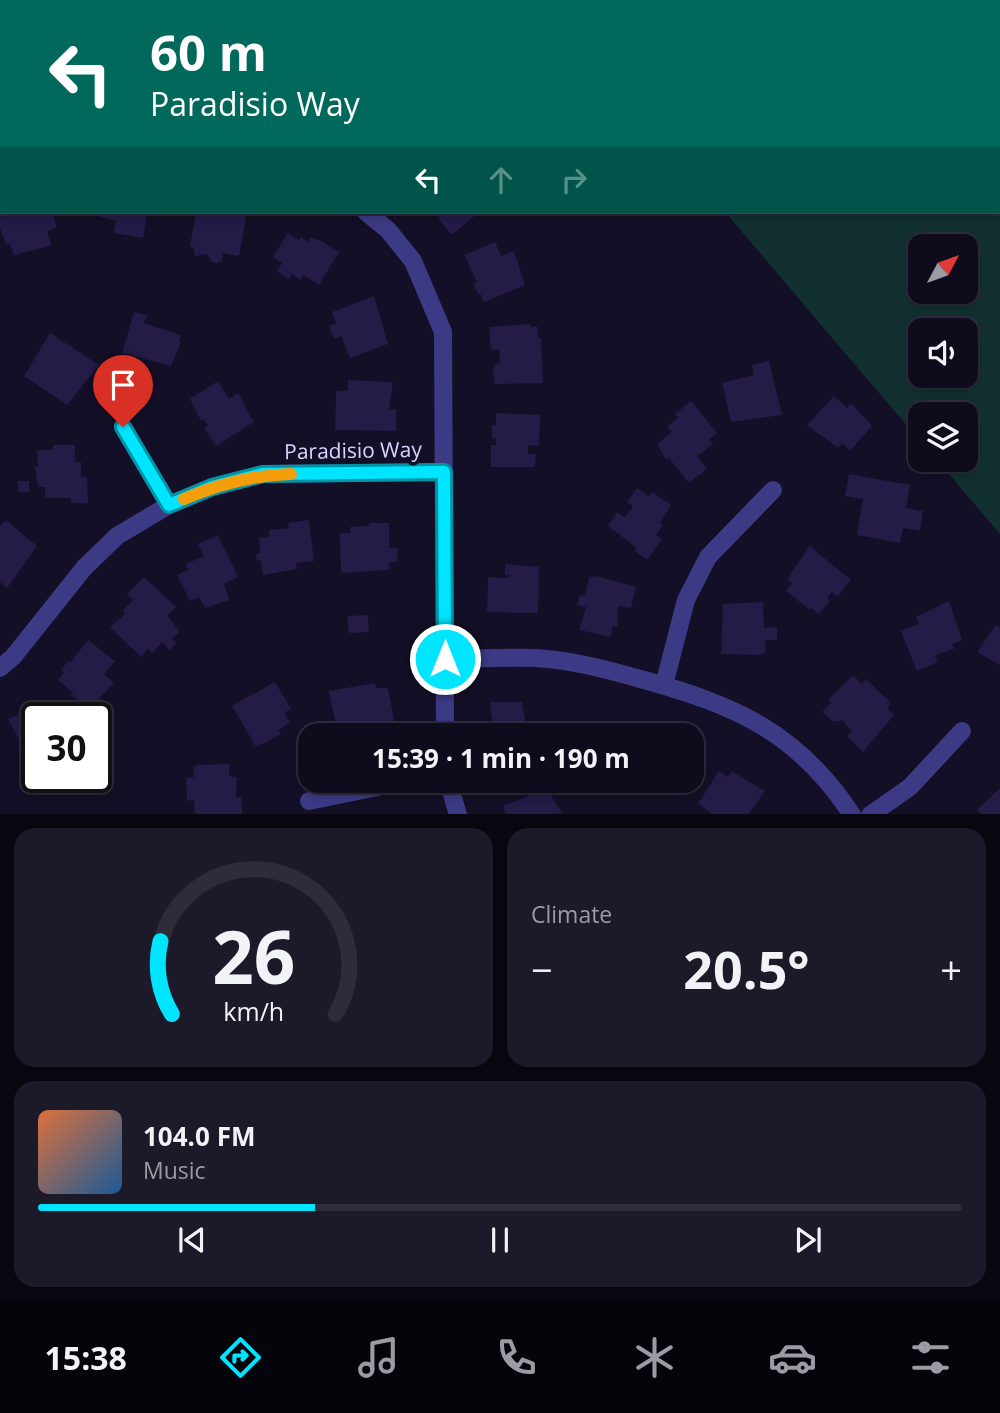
<!DOCTYPE html>
<meta charset="utf-8">
<style>
body{margin:0;font-family:"Open Sans",sans-serif;background:#1c1929;color:#f1f3f6;height:100vh;display:flex;flex-direction:column;font-size:26px;white-space:nowrap}
*{box-sizing:border-box;margin:0}
p{font-size:23px;color:#9b9ba3}
.icon{flex:none;width:38px;height:38px;fill:none;stroke:currentColor;stroke-width:2;stroke-linecap:round;stroke-linejoin:round}
.map{position:relative;height:814px;overflow:hidden}
.details{display:flex;flex-direction:column;gap:14px;padding:14px;background:#08060f;flex:1}
.details>*{flex:none}
.guide{position:absolute;left:0px;top:0px;width:1001px;height:214px;box-shadow:0 4px 10px #0003,0 0 0 2px #2e2b3b;background:#00695c;color:#fff;overflow:hidden}
.needle{width:46px;rotate:49deg}
.fabs{position:absolute;left:908px;top:234px;display:grid;gap:14px}
.fabs a{display:grid;place-items:center;width:70px;height:70px;border-radius:14px;background:#0e0b1c;box-shadow:0 4px 10px #0003,0 0 0 2px #2e2b3b;font-size:35px}
.speed{position:absolute;left:21px;top:702px;display:flex;gap:14px;font-size:35px;font-weight:700;text-align:center}
.speed>*{display:grid;place-content:center;width:91px;height:91px;border-radius:50%;background:#0e0b1c;box-shadow:0 4px 10px #0003,0 0 0 2px #2e2b3b;line-height:1}
.speed .limit{border:4px solid #111;border-radius:10px;background:#fff;color:#111}
.pin{position:absolute;display:grid;place-items:center;width:60px;height:60px;color:#fff;margin:-72px -30px;border-radius:50% 50% 50% 0;rotate:-45deg;box-shadow:0 0 7px #0007}
.pin .icon{rotate:45deg}
.me{position:absolute;width:77px;margin:-38px;rotate:0deg;stroke-linejoin:round;filter:drop-shadow(0 0 5px #0008)}
.turn{display:flex;align-items:center;gap:24px;height:147px;padding:0 35px;font-size:32px}
.turn .icon{width:91px;height:91px;stroke-width:2.5}
.turn b{display:block;font-size:49px;line-height:60px}
.lanes{display:flex;align-items:center;height:66px;padding:0 35px;background:#0003;justify-content:center;gap:35px;direction:ltr}
.lanes .off{opacity:.35}
.big{font-size:52px;font-weight:700;line-height:1.1}
.details .card{flex:1;display:flex;flex-direction:column;justify-content:center;gap:10px;min-width:0;padding:0 24px;border-radius:21px;background:#1c1929}
.details .dial{align-items:center;gap:0}
.dial svg{height:182px;overflow:visible;fill:none;stroke:#2e2b3b;stroke-width:7;stroke-linecap:round;text-anchor:middle}
.dial text{fill:#f1f3f6;stroke:none}
.song{display:flex;align-items:center;gap:21px}
.cover{width:84px;height:84px;border-radius:10px;background:linear-gradient(135deg,hsl(20 70% 55%),hsl(210 70% 35%))}
.played{height:7px;border-radius:4px;background:linear-gradient(90deg,#00e5ff 30%,#2e2b3b 30%)}
.keys{display:flex;justify-content:space-around;direction:ltr}
.heat{display:flex;justify-content:space-between;align-items:center;font-size:38px;direction:ltr}
.details .tiles{flex:1;display:grid;gap:14px;grid-template-columns:1fr 1fr}
.card:last-child{grid-column:span 2}
.trip{position:absolute;left:298px;top:723px;width:406px;height:70px;border-radius:21px;background:#0e0b1c;box-shadow:0 4px 10px #0003,0 0 0 2px #2e2b3b;font-weight:700;line-height:70px;text-align:center}
.menu{display:flex;height:112px;justify-content:space-around;align-items:center;background:#06040b;color:#9b9ba3}
.menu .icon{width:49px;height:49px}
.menu .selected{color:#00e5ff}
.menu b{font-size:32px;color:#f1f3f6}
.map>svg:first-child{display:block}
</style>
<div class="map">
<svg width="1000" height="815" viewBox="0 0 1000 815">
<rect width="100%" height="100%" fill="#130f26"/>
<g fill="#12302f" fill-rule="evenodd">
<path d="M0,0H481L2,2L0,42Z"/>
<path d="M544,0H1000V534L937,460H966V415H920V441L725,212H999V2ZM920,247H966V292H920ZM920,331H966V376H920Z"/>
</g>
<g fill="#241b47">
<path d="M6,212H52L57,227L47,231L51,244L49,246L14,255L10,244L6,245L0,227V216Z"/>
<path d="M95,212H147L143,238L114,233L116,221L94,215Z"/>
<path d="M196,212L246,215L239,256L223,253L222,261L217,263L212,262L207,254L195,256L193,247L190,246Z"/>
<path d="M446,212H479L452,235L438,218Z"/>
<path d="M288,233L299,240L301,237L308,242L310,237L322,241L339,252L319,285L303,275L301,280L292,274L289,279L277,271L282,263L273,257Z"/>
<path d="M495,242L501,256L514,251L525,285L484,302L480,293L478,294L474,284L477,282L464,255Z"/>
<path d="M374,296L388,344L350,358L341,336L334,339L329,326L336,323L332,312Z"/>
<path d="M134,312L147,315L144,323L181,335L179,341L181,342L171,366L122,353Z"/>
<path d="M530,324V327L537,326L538,338H541L543,383L495,384L493,369L495,364L500,363L499,349L491,350L489,327Z"/>
<path d="M50,333L99,365L67,405L24,376Z"/>
<path d="M769,361L782,415L731,422L722,383L754,375L752,365Z"/>
<path d="M348,380L393,382L389,409H396V431L335,430L336,391H348Z"/>
<path d="M218,381L229,399L238,393L254,422L216,446L204,428L208,425L203,419L201,421L190,399Z"/>
<path d="M834,396L847,408L851,403L872,426L850,451L842,443L838,448L807,425Z"/>
<path d="M691,401L717,433L709,440L713,444L697,456L707,469L689,483L669,458L666,460L657,444L672,432L667,426L678,418L675,414Z"/>
<path d="M496,413L540,415L539,446L528,445V454H536L535,467H491V445H496V438H492V425H496Z"/>
<path d="M53,445H75V462H81V476L87,478L88,503H71V498H45V487H38L35,467H38L37,450H53Z"/>
<path d="M849,474L910,485L906,508L923,511L920,531L903,528L900,543L857,535L863,499L845,496Z"/>
<rect x="18" y="481" width="11" height="11"/>
<path d="M637,488L649,496L652,492L671,505L660,522L663,525L656,535L662,539L647,560L635,551L637,548L608,526L617,512L624,517L630,511L633,506L627,502Z"/>
<path d="M6,520L37,546L7,588L0,582V526Z"/>
<path d="M309,520L314,561L296,563L297,569L263,575L261,560L257,561L256,554L260,553L259,538L269,537V530L289,528L288,523Z"/>
<path d="M369,523H389V548H398L397,562H389V570L341,573L340,533H350V527L369,526Z"/>
<path d="M218,535L238,577L224,584L229,600L205,608L199,597L190,601L177,575L188,570L186,564L204,556L198,544Z"/>
<path d="M810,546L851,580L837,597L832,592L827,598L830,601L819,614L812,608L810,610L786,591L792,583L787,579Z"/>
<path d="M505,564L539,567L538,613L487,612L488,577L509,578V575H505Z"/>
<path d="M596,576L636,587L631,608L618,606V627L613,626L611,637L579,630L586,607L577,605L580,595L585,596L589,577Z"/>
<path d="M144,577L176,607L167,615L180,632L172,639L176,643L170,650L162,642L152,653L148,649L141,657L110,627L125,614L122,611L133,600L127,594Z"/>
<path d="M949,601L962,640L952,644L954,649L935,655L938,662L917,671L901,631L919,624L916,617Z"/>
<path d="M763,602L764,628L777,627V640H765L766,652L760,655L721,654L723,604Z"/>
<path d="M368,615L369,632L349,633L347,616Z"/>
<path d="M996,625L1000,628V665L977,652Z"/>
<path d="M88,640L115,661L104,674L114,683L90,708L72,696L73,693L58,680L64,672L61,670L68,661L70,663Z"/>
<path d="M853,675L862,684L866,679L890,702L888,709L894,715L863,752L847,736L852,731L842,720L834,722L822,712L831,703L828,700Z"/>
<path d="M275,682L291,709L284,713L290,722L279,730L281,734L256,747L232,706Z"/>
<path d="M375,683L376,688H388L396,732L373,735L371,728L355,731V727L337,732L329,691Z"/>
<path d="M490,702H522L526,725H521V735H487L488,730H493Z"/>
<path d="M38,707L43,718H37V766L31,768L26,756L22,757L18,747L22,745L8,719Z"/>
<path d="M630,728L642,731L641,735H616L618,729L629,732Z"/>
<path d="M229,764V776L237,777L236,797H242V815H195L194,800L187,801L186,778L194,777V767L197,765Z"/>
<path d="M719,771L727,777L732,771L765,791L748,815H713L698,803Z"/>
<path d="M1000,788V815H982L977,810Z"/>
<path d="M547,789L563,815H506L503,806Z"/>
</g>
<g fill="none" stroke-linecap="round" stroke-linejoin="round">
<g stroke="#3d3a85" stroke-width="18">
<path d="M0,153L2,152"/>
<path d="M366,212L388,230L413,261L443,332L445,735"/>
<path d="M123,427L169,505"/>
<path d="M445,659C475,659 505,657 535,658C572,660 609,670 644,680C735,705 799,733 852,815"/>
<path d="M0,668L13,657L84,568L117,536L169,505L212,487L263,474L444,472"/>
<path d="M664,685L686,600L708,557L773,490"/>
<path d="M448,780L458,815"/>
<path d="M309,801L411,780"/>
<path d="M870,815L910,787L962,731"/>
</g>
</g>
<g fill="none" stroke-linecap="round" stroke-linejoin="round">
<defs>
<path id="route" d="M123,427L169,505L212,487L263,474L444,472L445,659"/>
</defs>
<use href="#route" stroke="#0095a6" stroke-width="18"/>
<use href="#route" stroke="#00e5ff" stroke-width="12"/>
<path stroke="#f59e0b" stroke-width="12" d="M184,499C219,484 253,475 291,474"/>
</g>
<g text-anchor="middle" stroke-width="7" stroke-linejoin="round" paint-order="stroke">
<g font-size="21" fill="#d9d4ff" stroke="#130f26">
<text transform="translate(353 451) rotate(-1)" y="7">Paradisio Way</text>
</g>
</g>
</svg>
<div class="fabs">
<a><svg class="needle" viewBox="-14 -14 28 28"><path d="M0-13l5 13h-10z" fill="#e53935"/><path d="M0 13l5-13h-10z" fill="#9b9ba3"/></svg></a>
<a><svg class="icon" aria-label="sound" viewBox="0 0 24 24"><path d="M4 9h4l5-4v14l-5-4H4zM17 9q2 3 0 6"/></svg></a>
<a><svg class="icon" aria-label="layers" viewBox="0 0 24 24"><path d="M12 4l9 5-9 5-9-5zM3 14l9 5 9-5"/></svg></a>
</div>
<div class="speed"><div class="limit">30</div></div>
<div class="pin" style="left:123px;top:427px;background:#d93025"><svg class="icon" aria-label="arrive" viewBox="0 0 24 24"><path d="M6 21V4h12l-3 4 3 4H6"/></svg></div>
<svg class="me" style="left:445px;top:659px" viewBox="-20 -20 40 40"><circle r="17" fill="#00e5ff" stroke="#fff" stroke-width="3"/><path d="M0-11L8 9 0 5-8 9z" fill="#fff"/></svg>
<div class="trip">15:39 · 1 min · 190 m</div>
<div class="guide">
<div class="turn"><svg class="icon" aria-label="left" viewBox="0 0 24 24"><path d="M17 20v-9H6M10 6l-5 5 5 5"/></svg><div><b>60 m</b>Paradisio Way</div></div>
<div class="lanes"><svg class="icon" aria-label="left" viewBox="0 0 24 24"><path d="M17 20v-9H6M10 6l-5 5 5 5"/></svg><svg class="icon off" aria-label="ahead" viewBox="0 0 24 24"><path d="M12 20V5M6 11l6-6 6 6"/></svg><svg class="icon off" aria-label="right" viewBox="0 0 24 24"><path d="M7 20v-9h11M14 6l5 5-5 5"/></svg></div>
</div>
</div>
<section class="details">
<div class="tiles">
<div class="card dial"><svg viewBox="0 0 100 80">
<path d="M14 69A42 42 0 1 1 86 69"/>
<path d="M14 69A42 42 0 0 1 9 37" stroke="#00e5ff"/>
<text x="50" y="56" font-size="32" font-weight="700">26</text>
<text x="50" y="72" font-size="11">km/h</text>
</svg></div>
<div class="card"><p>Climate</p>
<div class="heat"><a>−</a><b class="big">20.5°</b><a>+</a></div>
</div>
<div class="card">
<div class="song"><i class="cover"></i><div><b>104.0 FM</b><p>Music</p></div></div>
<div class="played"></div>
<div class="keys"><svg class="icon" aria-label="previous" viewBox="0 0 24 24"><path d="M18 5L8 12l10 7zM5 5v14"/></svg><svg class="icon" aria-label="pause" viewBox="0 0 24 24"><path d="M8 5v14M16 5v14"/></svg><svg class="icon" aria-label="next" viewBox="0 0 24 24"><path d="M6 5l10 7-10 7zM19 5v14"/></svg></div>
</div>
</div>
</section>
<nav class="menu">
<b>15:38</b>
<svg class="icon selected" aria-label="directions" viewBox="0 0 24 24"><path d="M12 3l9 9-9 9-9-9zM9 14v-3h6M13 9l2 2-2 2"/></svg>
<svg class="icon" aria-label="music" viewBox="0 0 24 24"><path d="M9 18V5l10-2v13"/><circle cx="6" cy="18" r="3"/><circle cx="16" cy="16" r="3"/></svg>
<svg class="icon" aria-label="phone" viewBox="0 0 24 24"><path d="M5 4h4l2 5-3 2q2 4 5 5l2-3 5 2v4C11 20 4 13 5 4z"/></svg>
<svg class="icon" aria-label="climate" viewBox="0 0 24 24"><path d="M12 3v18M4 7l16 10M4 17L20 7"/></svg>
<svg class="icon" aria-label="car" viewBox="0 0 24 24"><path d="M5 17H2v-5l4-1 3-4h7l3 4 3 1v5h-3M9 17h6M6 11h13"/><circle cx="7" cy="17" r="2"/><circle cx="17" cy="17" r="2"/></svg>
<svg class="icon" aria-label="filters" viewBox="0 0 24 24"><path d="M4 7h16M4 17h16"/><circle cx="9" cy="7" r="2"/><circle cx="15" cy="17" r="2"/></svg>
</nav>
